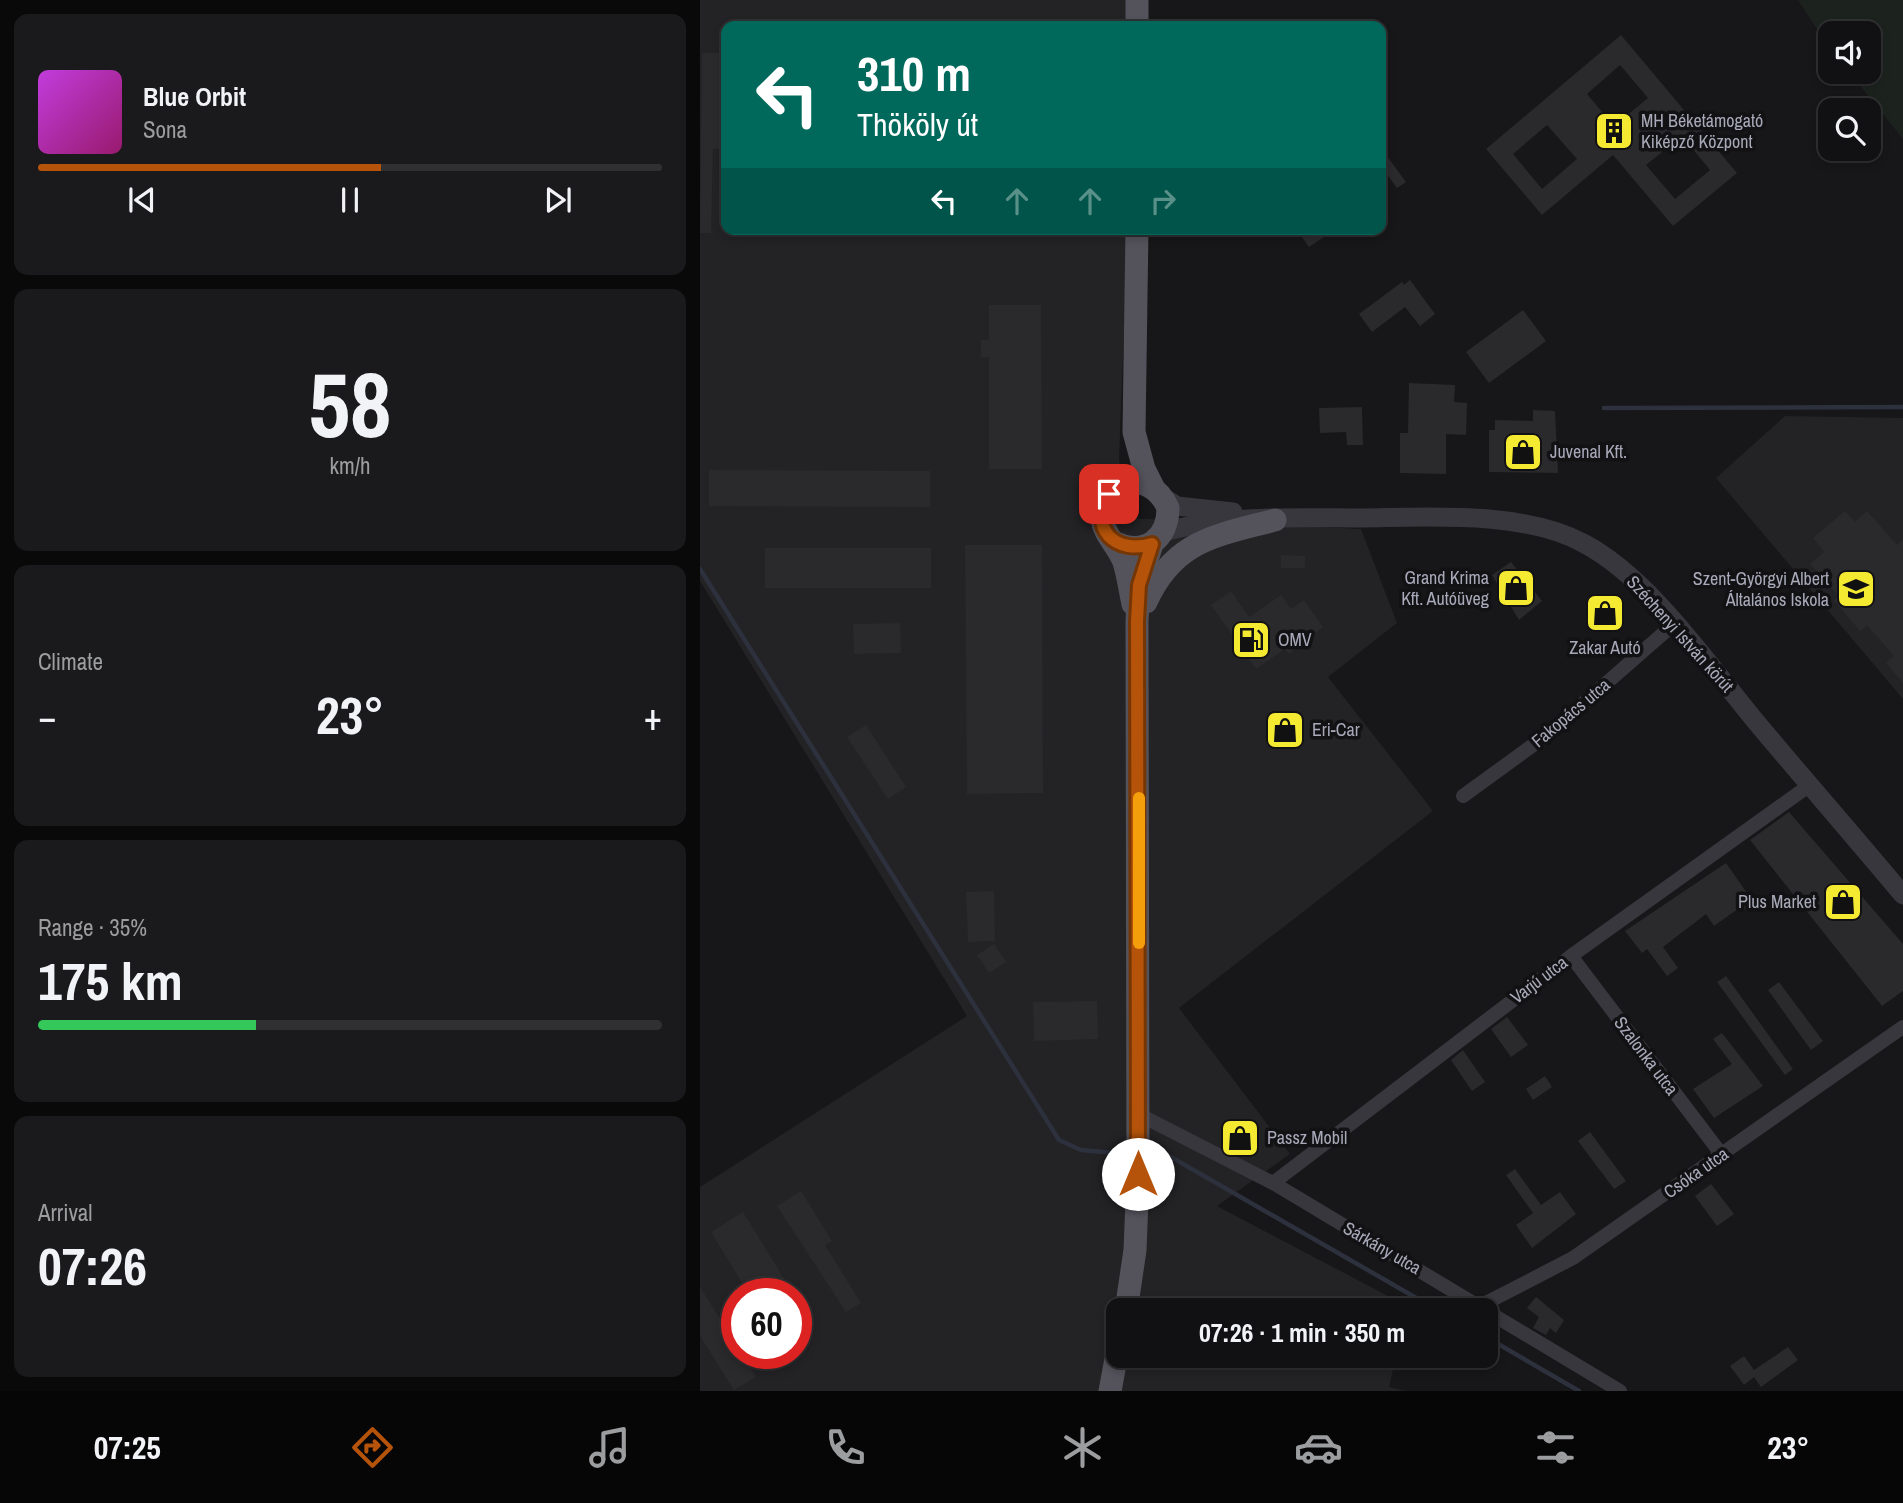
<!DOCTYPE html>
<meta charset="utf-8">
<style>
body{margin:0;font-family:"Archivo Narrow",sans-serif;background:#1a191b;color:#f1f3f6;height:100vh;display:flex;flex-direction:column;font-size:26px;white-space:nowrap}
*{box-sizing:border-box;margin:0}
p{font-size:23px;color:#9c9d9f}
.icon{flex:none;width:38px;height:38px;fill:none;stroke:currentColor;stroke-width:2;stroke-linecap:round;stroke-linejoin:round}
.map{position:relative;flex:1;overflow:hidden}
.side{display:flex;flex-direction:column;gap:14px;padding:14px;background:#09090a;width:700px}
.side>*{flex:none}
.guide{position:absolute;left:21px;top:21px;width:665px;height:214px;border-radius:14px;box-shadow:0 4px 10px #0003,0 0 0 2px #303032;background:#00695c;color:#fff;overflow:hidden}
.buttons{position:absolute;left:1118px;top:21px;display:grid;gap:14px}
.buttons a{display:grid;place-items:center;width:63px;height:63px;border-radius:14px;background:#111012;box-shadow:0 4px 10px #0003,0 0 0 2px #303032;font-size:35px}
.speed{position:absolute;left:21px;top:1278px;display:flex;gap:14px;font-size:35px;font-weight:700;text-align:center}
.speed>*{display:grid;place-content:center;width:91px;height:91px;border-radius:50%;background:#111012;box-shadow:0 4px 10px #0003,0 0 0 2px #303032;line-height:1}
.speed .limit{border:10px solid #d22;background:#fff;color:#111}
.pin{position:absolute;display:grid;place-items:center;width:60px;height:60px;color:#fff;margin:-30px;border-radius:14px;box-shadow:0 4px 10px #0006}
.me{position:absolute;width:77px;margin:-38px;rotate:0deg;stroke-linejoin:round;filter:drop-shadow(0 0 5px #0008)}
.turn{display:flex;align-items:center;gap:24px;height:147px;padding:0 21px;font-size:32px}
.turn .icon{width:91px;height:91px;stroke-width:2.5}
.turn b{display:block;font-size:49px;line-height:60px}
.lanes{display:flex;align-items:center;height:66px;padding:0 21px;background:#0003;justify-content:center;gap:35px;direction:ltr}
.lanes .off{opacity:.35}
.big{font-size:52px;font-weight:700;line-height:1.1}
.side .widget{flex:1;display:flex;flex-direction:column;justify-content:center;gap:10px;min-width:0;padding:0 24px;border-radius:14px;background:#1a191b}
.side .dial{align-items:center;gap:0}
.dial b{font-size:91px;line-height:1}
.song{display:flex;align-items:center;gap:21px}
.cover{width:84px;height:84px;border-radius:10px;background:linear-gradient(135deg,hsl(290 70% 55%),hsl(320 70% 35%))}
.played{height:7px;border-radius:4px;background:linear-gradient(90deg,#b45309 55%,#303032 55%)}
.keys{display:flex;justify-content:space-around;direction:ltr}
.heat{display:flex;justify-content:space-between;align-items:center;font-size:38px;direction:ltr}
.charge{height:10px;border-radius:5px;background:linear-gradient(90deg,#34c759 35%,#303032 0)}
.trip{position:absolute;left:406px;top:1298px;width:392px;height:70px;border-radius:14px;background:#111012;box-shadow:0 4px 10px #0003,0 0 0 2px #303032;font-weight:700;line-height:70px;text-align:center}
.dock{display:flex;height:112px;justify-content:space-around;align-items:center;background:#070607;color:#9c9d9f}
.dock .icon{width:49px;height:49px}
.dock .active{color:#b45309}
.dock b{font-size:32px;color:#f1f3f6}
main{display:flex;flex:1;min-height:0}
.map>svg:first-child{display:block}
</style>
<main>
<section class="side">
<div class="widget">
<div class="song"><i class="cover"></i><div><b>Blue Orbit</b><p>Sona</p></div></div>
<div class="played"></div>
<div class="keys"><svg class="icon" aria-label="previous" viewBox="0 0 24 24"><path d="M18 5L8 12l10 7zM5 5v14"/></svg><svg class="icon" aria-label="pause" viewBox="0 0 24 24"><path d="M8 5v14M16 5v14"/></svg><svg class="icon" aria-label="next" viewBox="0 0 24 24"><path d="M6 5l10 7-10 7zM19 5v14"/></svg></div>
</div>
<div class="widget dial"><b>58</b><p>km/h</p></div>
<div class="widget"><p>Climate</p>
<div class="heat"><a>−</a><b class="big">23°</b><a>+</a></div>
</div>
<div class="widget"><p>Range · 35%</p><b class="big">175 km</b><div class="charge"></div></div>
<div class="widget"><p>Arrival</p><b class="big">07:26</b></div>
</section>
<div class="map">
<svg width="1203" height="1391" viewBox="0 0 1203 1391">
<rect width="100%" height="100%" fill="#171618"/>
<g fill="#232225" fill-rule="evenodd">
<path d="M0,0H428V26H26V229H428L419,458L425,518L661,529L697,623L628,677L733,811L479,1008L590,1154L517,1206L707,1306L706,1311H418V1356H696L689,1387L706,1391H0V1187L267,1016L0,581ZM37,1293H96V1353H37Z"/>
<path d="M1085,416L1203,418V699L1016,478Z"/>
</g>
<path fill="#1c231f" d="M1098,0H1203V139L1149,72H1169V33H1130V49Z"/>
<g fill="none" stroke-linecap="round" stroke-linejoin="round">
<g stroke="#2c313d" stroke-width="4.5">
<path d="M904,408L1203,407"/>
<path d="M0,569L359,1140L381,1150L415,1153"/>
<path d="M464,1156L471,1157L739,1311"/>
<path d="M786,1337L879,1391"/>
</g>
</g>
<g fill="#2a292c" fill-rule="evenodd">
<path d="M921,35L1037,173L973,226L913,155L842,215L786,149ZM920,65L948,98L914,126L887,94ZM847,125L877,159L842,189L813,154ZM982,136L1010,170L975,199L946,165Z"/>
<path d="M2,53H26V149H13L11,233H0Z"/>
<path d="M681,148L706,182L697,188L681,166Z"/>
<path d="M596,229H618L624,237L609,247Z"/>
<path d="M710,280L735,314L720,326L705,307L672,332L659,314L702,282L704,285Z"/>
<path d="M289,305H341L342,469H289V357H281V340H289Z"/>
<path d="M823,310L846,341L789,383L766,352Z"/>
<path d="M709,383L755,385L754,402L767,403L766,435L746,434V474L700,473V433H708Z"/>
<path d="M662,407L663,445H647L646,432L620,433L619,408Z"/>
<path d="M833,410L855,411L858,473L789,472V430H795V420L833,421Z"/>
<path d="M9,470L230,471V507L9,506Z"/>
<path d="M1145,511L1155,522L1167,511L1197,545L1203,540V683L1186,663L1194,656L1167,625L1160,631L1134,600L1139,596L1110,564L1124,552L1113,538Z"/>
<path d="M265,545H342L343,793L267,794Z"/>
<rect x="65" y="548" width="166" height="40"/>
<path d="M581,555L605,556V568H581Z"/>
<path d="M811,562L842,601L819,620L792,575Z"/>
<path d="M531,591L549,617L581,595L591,609L604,600L623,627L589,654L585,649L556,669L511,605Z"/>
<path d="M200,623L201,653L154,654L153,624Z"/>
<path d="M166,725L206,787L188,799L147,737Z"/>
<path d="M1089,812L1203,944V991L1182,1006L1050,840Z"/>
<path d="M1026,863L1054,903L1044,910L1042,906L1014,926L1006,914L963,947L978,968L967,976L947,949L942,953L925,931Z"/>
<path d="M294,891L295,941L268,942L266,892Z"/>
<path d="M294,944L306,962L289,973L277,955Z"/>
<path d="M1026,976L1093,1069L1085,1075L1017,982Z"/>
<path d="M1079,982L1123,1041L1111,1050L1068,990Z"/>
<path d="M397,1001L398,1039L334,1041L333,1002Z"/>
<path d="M807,1017L828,1045L811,1057L791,1029Z"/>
<path d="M1022,1033L1063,1086L1014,1118L993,1089L1032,1064L1013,1039Z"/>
<path d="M763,1050L785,1082L772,1091L751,1060Z"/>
<path d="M845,1076L852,1087L833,1100L826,1089Z"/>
<path d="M890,1132L926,1181L914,1189L878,1141Z"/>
<path d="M815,1169L841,1205L860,1192L876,1214L832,1248L816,1225L833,1213L806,1175Z"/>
<path d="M1011,1184L1034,1214L1017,1226L995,1196Z"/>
<path d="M101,1191L132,1241L125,1245L161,1303L146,1312L77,1206Z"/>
<path d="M43,1212L93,1293H48L11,1232Z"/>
<path d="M0,1287L37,1346V1353H41L56,1377L34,1390L0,1336Z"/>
<path d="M836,1297L864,1320L856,1333L850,1328L846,1335L833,1328L839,1317L827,1308Z"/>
<path d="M1088,1347L1098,1360L1061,1387L1054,1377L1044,1385L1030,1366L1044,1356L1054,1370Z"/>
</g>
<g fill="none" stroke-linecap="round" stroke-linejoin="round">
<g stroke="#38373d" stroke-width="14">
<path d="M763,796L847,735L974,624"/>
<path d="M871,956L1022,1155"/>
<path d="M438,1114L573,1183L920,1391"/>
<path d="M573,1183L871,956L1110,785"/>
<path d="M780,1306L873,1258L1203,1027"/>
</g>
<g stroke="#38373d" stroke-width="19">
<path d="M463,497L477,506L533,512"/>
<path d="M464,532C527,514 598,518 664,518C731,517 823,511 883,543C947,576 1006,661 1052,717C1102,777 1153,835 1203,895"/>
</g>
<g stroke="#54535c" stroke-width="23">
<path d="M437,0V26"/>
<path d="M437,229L434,432L444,469L453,487"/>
<path d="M416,543C445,556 468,539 468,508C450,466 396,479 402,519C404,535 418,546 424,562C428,575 430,590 433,604"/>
<path d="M446,602C474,540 515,536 575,520"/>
<path d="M426,1311L435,1250L438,1174L437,621L439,585L452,544"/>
<path d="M410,1391L418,1348"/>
</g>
</g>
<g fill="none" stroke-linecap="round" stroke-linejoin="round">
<defs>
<path id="route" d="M409,494C388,529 416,555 452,544L439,585L437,621L438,1174"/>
</defs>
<use href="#route" stroke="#753606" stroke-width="18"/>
<use href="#route" stroke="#b45309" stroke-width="12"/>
<path stroke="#f59e0b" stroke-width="12" d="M439,798V943"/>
</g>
<defs>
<symbol id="building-square" viewBox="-11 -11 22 22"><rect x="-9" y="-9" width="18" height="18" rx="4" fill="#f5ea32" stroke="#121113"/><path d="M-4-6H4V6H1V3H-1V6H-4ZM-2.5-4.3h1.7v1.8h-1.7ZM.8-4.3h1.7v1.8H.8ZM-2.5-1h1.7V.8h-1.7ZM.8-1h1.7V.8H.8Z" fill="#111"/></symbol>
<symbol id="shop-square" viewBox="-11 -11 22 22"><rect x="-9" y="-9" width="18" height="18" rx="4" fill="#f5ea32" stroke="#121113"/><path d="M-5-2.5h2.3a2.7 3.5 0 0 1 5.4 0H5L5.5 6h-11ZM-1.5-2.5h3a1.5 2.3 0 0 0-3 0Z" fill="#111"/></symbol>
<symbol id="school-square" viewBox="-11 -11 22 22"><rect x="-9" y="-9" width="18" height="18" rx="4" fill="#f5ea32" stroke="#121113"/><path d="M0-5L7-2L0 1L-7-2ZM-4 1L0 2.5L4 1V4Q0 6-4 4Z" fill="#111"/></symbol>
<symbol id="fuel-square" viewBox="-11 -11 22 22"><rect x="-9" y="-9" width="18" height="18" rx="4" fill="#f5ea32" stroke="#121113"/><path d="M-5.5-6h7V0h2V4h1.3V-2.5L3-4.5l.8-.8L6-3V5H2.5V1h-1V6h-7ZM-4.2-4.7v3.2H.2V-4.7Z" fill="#111"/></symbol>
</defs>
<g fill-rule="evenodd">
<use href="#building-square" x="892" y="109" width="44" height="44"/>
<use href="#shop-square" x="801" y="430" width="44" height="44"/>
<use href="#shop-square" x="794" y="566" width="44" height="44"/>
<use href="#school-square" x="1134" y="567" width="44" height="44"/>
<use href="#shop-square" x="883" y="591" width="44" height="44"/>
<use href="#fuel-square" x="529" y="618" width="44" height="44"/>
<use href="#shop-square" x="563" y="708" width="44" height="44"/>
<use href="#shop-square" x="1121" y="880" width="44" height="44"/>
<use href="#shop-square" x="518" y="1116" width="44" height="44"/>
</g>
<g text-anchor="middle" stroke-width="7" stroke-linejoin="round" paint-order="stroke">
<g font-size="18" fill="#a8a9b9" stroke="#121113" text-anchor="start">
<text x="941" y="127">MH Béketámogató<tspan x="941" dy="21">Kiképző Központ</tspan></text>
<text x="850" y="458">Juvenal Kft.</text>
<text x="789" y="584" text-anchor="end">Grand Krima<tspan x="789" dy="21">Kft. Autóüveg</tspan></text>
<text x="1129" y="585" text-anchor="end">Szent-Györgyi Albert<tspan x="1129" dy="21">Általános Iskola</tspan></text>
<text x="578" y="646">OMV</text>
<text x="905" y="654" text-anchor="middle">Zakar Autó</text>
<text x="612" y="736">Eri-Car</text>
<text x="1116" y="908" text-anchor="end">Plus Market</text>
<text x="567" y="1144">Passz Mobil</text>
</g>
<g font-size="18" fill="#a8a9b9" stroke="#121113">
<text transform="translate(980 634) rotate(48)" y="6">Széchenyi István körút</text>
<text transform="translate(871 713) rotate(-40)" y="6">Fakopács utca</text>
<text transform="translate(839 980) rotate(-37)" y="6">Varjú utca</text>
<text transform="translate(946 1056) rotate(53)" y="6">Szalonka utca</text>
<text transform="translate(996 1173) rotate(-35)" y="6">Csóka utca</text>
<text transform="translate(682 1248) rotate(30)" y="6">Sárkány utca</text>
</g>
</g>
</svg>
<div class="buttons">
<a><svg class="icon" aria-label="sound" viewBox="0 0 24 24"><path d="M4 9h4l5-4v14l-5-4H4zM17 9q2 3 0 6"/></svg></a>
<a><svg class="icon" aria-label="search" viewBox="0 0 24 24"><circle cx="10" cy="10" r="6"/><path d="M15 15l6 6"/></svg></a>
</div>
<div class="speed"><div class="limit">60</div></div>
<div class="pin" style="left:409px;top:494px;background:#d93025"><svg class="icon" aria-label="arrive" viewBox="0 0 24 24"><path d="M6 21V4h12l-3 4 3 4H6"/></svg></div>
<svg class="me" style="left:438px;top:1174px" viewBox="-20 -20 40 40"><circle r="19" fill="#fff"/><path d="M0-13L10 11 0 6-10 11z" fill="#b45309"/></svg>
<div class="trip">07:26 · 1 min · 350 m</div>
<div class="guide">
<div class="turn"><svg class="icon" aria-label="left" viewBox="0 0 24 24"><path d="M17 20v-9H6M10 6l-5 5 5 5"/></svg><div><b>310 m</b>Thököly út</div></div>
<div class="lanes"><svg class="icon" aria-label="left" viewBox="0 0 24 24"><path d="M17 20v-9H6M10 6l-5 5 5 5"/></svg><svg class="icon off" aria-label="ahead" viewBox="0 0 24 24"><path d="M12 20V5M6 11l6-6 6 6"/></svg><svg class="icon off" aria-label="ahead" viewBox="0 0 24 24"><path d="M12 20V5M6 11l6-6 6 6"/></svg><svg class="icon off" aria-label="right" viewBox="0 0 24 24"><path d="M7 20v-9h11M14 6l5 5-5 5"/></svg></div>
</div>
</div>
</main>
<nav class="dock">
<b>07:25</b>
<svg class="icon active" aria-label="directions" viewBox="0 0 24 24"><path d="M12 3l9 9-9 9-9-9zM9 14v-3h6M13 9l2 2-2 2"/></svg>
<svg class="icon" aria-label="music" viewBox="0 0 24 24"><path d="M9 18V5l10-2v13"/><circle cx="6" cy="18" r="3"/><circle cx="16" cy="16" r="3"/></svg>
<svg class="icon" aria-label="phone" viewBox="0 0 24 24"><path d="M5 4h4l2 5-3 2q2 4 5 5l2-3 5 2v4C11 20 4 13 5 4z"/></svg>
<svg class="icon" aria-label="climate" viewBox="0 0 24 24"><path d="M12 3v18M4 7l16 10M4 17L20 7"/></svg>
<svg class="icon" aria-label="car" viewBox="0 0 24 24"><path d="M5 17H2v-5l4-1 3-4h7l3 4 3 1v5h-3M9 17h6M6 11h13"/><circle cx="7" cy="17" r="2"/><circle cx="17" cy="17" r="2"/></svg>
<svg class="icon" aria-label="filters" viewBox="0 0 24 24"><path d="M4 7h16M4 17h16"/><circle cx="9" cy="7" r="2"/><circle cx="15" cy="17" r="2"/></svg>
<b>23°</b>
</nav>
